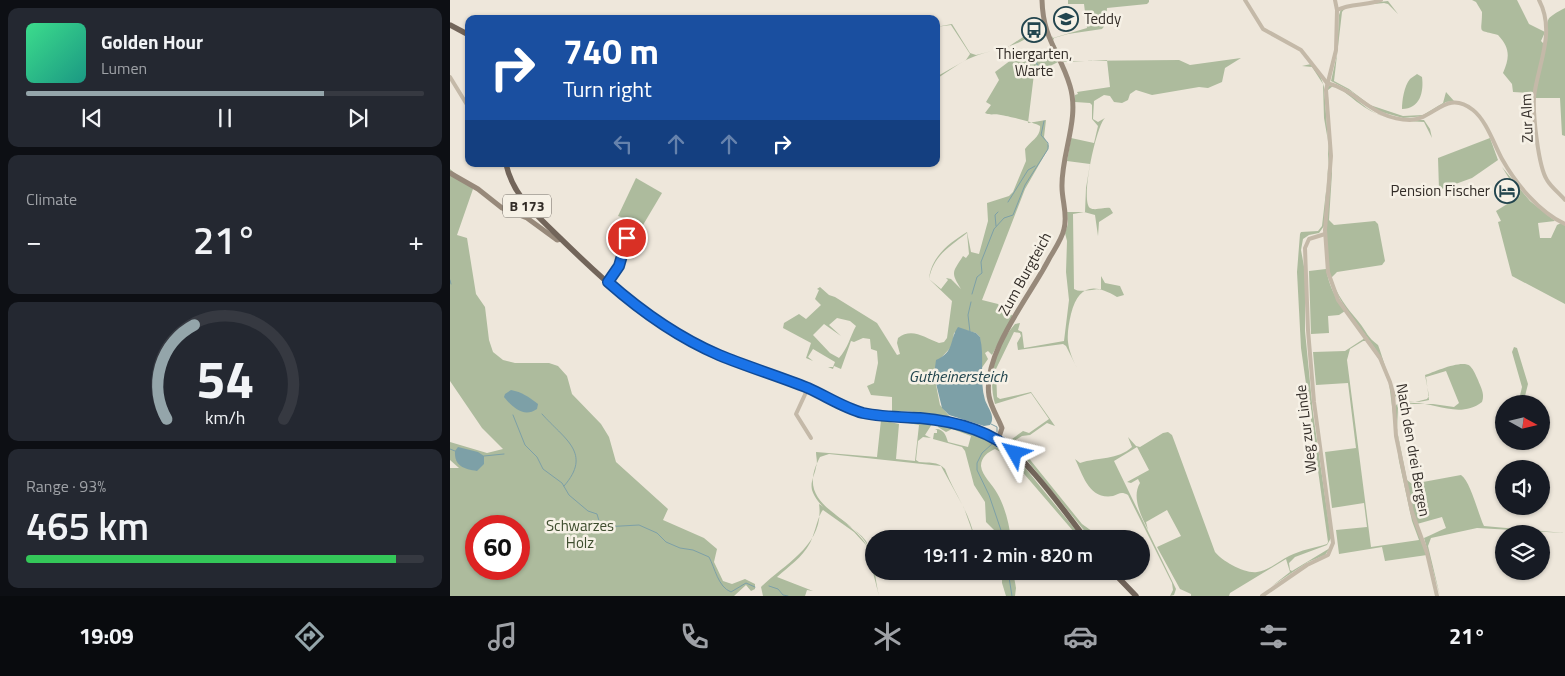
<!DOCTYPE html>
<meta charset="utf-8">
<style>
body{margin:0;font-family:"Titillium Web",sans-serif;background:#242831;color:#f1f3f6;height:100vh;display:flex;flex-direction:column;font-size:19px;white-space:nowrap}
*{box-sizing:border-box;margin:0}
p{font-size:16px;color:#9ea1a6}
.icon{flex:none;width:28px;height:28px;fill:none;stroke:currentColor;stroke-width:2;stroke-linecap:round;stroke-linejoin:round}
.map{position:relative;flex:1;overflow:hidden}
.drawer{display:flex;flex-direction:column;gap:8px;padding:8px;background:#0d0f14;width:450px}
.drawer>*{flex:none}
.banner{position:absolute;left:15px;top:15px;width:475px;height:152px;border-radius:10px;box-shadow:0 1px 4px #0004;background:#1a4fa0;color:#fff;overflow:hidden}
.needle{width:32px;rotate:98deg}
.tools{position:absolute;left:1045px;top:395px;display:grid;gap:10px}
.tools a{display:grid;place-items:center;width:55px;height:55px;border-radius:50%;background:#171b24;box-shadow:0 1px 4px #0004;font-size:25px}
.speed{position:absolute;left:15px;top:515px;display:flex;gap:10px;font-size:25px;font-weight:700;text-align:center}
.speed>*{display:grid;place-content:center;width:65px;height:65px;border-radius:50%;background:#171b24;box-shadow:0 1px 4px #0004;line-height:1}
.speed .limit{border:8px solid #d22;background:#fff;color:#111}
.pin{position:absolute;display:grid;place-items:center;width:42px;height:42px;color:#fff;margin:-21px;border:2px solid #fff;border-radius:50%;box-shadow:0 1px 5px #0007}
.me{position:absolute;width:55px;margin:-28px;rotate:307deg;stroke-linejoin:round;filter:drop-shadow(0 0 4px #0008)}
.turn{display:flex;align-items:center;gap:18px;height:105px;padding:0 15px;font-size:22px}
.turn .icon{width:65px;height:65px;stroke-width:2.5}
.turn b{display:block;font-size:35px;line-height:42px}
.lanes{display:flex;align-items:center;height:48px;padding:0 15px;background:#0003;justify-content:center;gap:25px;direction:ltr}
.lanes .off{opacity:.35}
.big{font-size:38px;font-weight:600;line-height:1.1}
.drawer .card{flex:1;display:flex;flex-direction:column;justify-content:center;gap:8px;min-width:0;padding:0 18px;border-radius:10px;background:#242831}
.drawer .dial{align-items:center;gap:0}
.dial svg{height:130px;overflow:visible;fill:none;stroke:#363941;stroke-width:7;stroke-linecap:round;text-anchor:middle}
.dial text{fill:#f1f3f6;stroke:none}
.song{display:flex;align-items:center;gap:15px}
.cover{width:60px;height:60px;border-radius:8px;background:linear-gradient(135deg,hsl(150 70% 55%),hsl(170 70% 35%))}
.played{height:5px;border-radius:2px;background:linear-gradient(90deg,#94a5aa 75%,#363941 75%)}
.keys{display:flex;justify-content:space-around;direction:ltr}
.heat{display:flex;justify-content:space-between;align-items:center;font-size:28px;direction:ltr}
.charge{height:8px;border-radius:4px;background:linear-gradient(90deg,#34c759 93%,#363941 0)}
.trip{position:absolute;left:415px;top:530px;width:285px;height:50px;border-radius:25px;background:#171b24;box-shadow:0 1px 4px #0004;font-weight:600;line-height:50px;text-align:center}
.tabs{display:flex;height:80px;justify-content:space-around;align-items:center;background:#090b0e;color:#9ea1a6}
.tabs .icon{width:35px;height:35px}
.tabs .on{color:#94a5aa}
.tabs b{font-size:22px;color:#f1f3f6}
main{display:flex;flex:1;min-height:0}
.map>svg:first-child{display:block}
</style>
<main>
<section class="drawer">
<div class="card">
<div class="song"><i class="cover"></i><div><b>Golden Hour</b><p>Lumen</p></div></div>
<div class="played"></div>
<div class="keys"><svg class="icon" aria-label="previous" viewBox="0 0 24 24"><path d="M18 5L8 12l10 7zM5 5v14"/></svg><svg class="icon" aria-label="pause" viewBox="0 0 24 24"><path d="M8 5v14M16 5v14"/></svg><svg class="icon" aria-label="next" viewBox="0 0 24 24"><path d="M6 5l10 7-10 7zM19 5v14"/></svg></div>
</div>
<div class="card"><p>Climate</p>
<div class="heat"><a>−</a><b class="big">21°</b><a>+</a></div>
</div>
<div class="card dial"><svg viewBox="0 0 100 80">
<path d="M14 69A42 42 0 1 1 86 69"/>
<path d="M14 69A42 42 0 0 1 31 11" stroke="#94a5aa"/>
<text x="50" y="56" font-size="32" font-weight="700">54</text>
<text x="50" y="72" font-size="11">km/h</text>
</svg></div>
<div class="card"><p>Range · 93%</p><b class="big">465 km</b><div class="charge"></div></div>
</section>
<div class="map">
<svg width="1115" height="596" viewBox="0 0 1115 596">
<rect width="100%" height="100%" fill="#eee7db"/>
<g fill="#adbb9d" fill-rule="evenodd">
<path d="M618,0H699V2L697,4L657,8L656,24L652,29L618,34L604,38L603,41L614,61L729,60L740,65L791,58L775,68L772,82L758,88L749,87L702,95L686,90L680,94L678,100L672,103L664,102L660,96L654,95L644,101L643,119L648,122L655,118C646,126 630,201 640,208C645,211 654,207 660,208L663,213L649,222L648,236L645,215L634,212L623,214L624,289C630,293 643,289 651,289V276L655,283L670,286L674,295L667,297C643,282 628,286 621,314C619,323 617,333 618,342C619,351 623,360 627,368L616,346L613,344L568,350L567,343L571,336L570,333L564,332L546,369L547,397L550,399L581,392L605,426L597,423L580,435L572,436L564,441L562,439L573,431L579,433L599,419L581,393L545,404C537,376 546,345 565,324L570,323L568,330L572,332L574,348L614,341L619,300L616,272L617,241L615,233L618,224L617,212H635L636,188L640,164L617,161L621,138L644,143L648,126L642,119V105L640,103L625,102V95L628,94L627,92L660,87L657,60L613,62L603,45L602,36L603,38L637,28L634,4H618Z"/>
<path d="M1022,0H1067L1079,24L1095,32L1091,41L1094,44L1097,42C1098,17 1093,20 1115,8V136L1112,135L1110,98H1081L1079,93L1063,92L1062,84L1053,73C1060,57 1060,48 1048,35C1026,29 1032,35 1032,12L1026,2Z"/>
<path d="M938,1L948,14L938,4L934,3C922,5 899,2 892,12L884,81L899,89L920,105L953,116L973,115L993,103L996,92L1004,101L996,102L975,116L953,118L924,110L902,92L881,81L887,54L889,15L891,9L902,5Z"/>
<path d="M581,23L582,26L579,27L581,35C563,49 543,49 523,57C510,62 498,72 486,79V77L516,60L520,54L501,25L486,27L502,24L520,53L526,55L558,47L573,37L574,25Z"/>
<path d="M600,49L608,62L584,74L578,123L596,120L594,137L599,146L598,149L575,189L532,300L548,304L550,307L563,316L542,355L538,351L535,353L538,359L531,369L530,337L526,333L511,329L504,333L502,346L491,358L484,375L490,405L500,417L498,418L458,411L442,412V397L421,395L417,386L424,383L428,363L427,351L421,349L420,339L413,338L404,342L401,341L391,369L384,366L383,369L378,367H383L385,362L363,349L358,357L363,361L356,358L361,343L333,328L334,323L349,314L356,319L371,305L365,299L369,290L367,289L370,287L379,295L385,297L427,323L447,355L450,354L447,343L448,338C462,327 475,338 489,343L494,342L497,338L502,301L479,279C481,257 499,243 517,232L521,252L529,254L538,221L537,203L559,196L563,192L576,161L575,149C580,141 591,137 590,126C586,123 558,116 551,115C544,113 542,116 535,113L541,105L536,102L549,80L545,72L561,60L573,62ZM517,233L519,254L516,258L513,256C503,272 500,272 511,289L501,279L496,278L498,280L491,289L479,279C484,255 498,248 517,233ZM387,318L400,321L406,326C400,337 398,348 389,358L380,353L363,335L374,324L391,336L379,325Z"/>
<path d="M861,64C867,69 872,79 874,87L879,154L874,226L869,233L859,235L853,239L851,250L855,272V331L863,413L881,538L877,545L845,557L839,563L840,570L842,571L880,548L875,555L858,562L822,586L840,572L836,559L780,593L779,596H741V594L730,589L707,547L731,536L717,510L696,522L698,530C692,517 681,498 690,483L688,479L681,483L677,482L699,470L687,447L664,461L726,589L724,595L720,596L723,590L722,583L678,495C671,491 669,494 663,496C639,500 633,475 625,459L630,463C648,457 668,460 682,447L678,437L686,446L690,447L713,433L718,432L722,435L725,443L765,552C772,561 795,574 807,572C818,571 829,561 839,556C851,550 864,548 877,544L878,542L851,348L847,272L850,234L851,232L868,231L872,226L878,174V141L874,118L873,84L862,67L852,66Z"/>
<path d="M967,74L972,77C974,92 970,109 952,109C952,101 954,86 960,79C962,77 965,76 967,74Z"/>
<path d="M881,85C896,88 906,100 917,108C935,121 954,120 974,120L980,129L982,138L974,122C950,121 930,119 910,104C900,97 894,90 883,86L878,90V96L882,173L879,220L884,225L925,221L928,224L935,261L932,265L887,272L881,278C887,295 897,308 908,321C917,332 917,337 928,345C933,357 942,393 950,401L965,402L977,399L979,396L975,375C984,372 1012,359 1020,366C1024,370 1026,376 1028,380C1031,388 1035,394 1032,402C1005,423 973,393 948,407L947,430L957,480L962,484L1011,475C1021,482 1028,514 1034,526L1115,533L1027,528L981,538L978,546L990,596L974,538C982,535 988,531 996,528L992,517L967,524L972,536L969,533L962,509L948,437L945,407L947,404H983L1004,407L1009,403L996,371L976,377L979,400C969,403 958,402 948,402C940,385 936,366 926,350C909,324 887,303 879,273C872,245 879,204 881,174C883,148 879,121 877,94L878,87Z"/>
<path d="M1040,138L1048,160L1022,178L989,190L988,158Z"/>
<path d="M1052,167L1080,201L1105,221L1088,223L1090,238H1101L1107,225L1111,223L1115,225V304L1062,276L1048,222L1051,221L1046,211L1070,196Z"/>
<path d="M0,169L23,189L7,235L17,238L26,294L35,307L39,340L43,352L53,360L65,363H99L108,366L117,376L122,394L151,424L159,437L166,462L218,509L213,520L254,538L267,549L264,562L273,581L282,584L295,579L305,584V589L301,591L296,585L284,596H0V468H9L0,460V442L37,453L53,449L32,428L0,381ZM26,526H69V569H26Z"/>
<path d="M186,178L212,193L193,225L168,216Z"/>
<path d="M876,269C879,285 885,298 895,311L889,315L878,316L879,333L861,334L859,271Z"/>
<path d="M915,338L917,341H913L900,349L897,360L921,547L969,540L962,521L949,461L939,383L930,361L918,343L930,359L939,380L943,399L945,433L962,516L977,555L935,561L932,547L889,554L886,530L917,527L914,503L882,508L875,452L906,448L898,383L866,385L863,352L895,351Z"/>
<path d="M1064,347L1067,348L1078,384L1073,404H1068L1072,387L1062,352Z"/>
<path d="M431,420L449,424L446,459L465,461L469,425L453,422L482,424L475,435L481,438L473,437L468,441L466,460L469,462C478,463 488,461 495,469C505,495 519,511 525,539L514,508L491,466L379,454L370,457C339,514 418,513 424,564C422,556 420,548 416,541C402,522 370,514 362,490C360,481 365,475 366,467C368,462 366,457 366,452L427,457Z"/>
<path d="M489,423L529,434L554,448L551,452L545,449C538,452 531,457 531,466C532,476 543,485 547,493C555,507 559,523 561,539H546L544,530L536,522L535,502L524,485L515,451L512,447L483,439L484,433H487V430L485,429C493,428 496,435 498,442L518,447L521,436L502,429L496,432L488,427Z"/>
<path d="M567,441L573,451L632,524L653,539H641L564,444Z"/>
<path d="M558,451L572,464L633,539H630L557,454H554Z"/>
<path d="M369,504C383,513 409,531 417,546C425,561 425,580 429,596L416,545L404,532L373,510C368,515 365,534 360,543C352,558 339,566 327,577L363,591L357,590L355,596H313L311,587C334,564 375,545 369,504Z"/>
<path d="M552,571H563L566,588L565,596H556L552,583Z"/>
</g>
<g fill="#7da0a7">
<path d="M508,327L526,333L530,337C535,358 529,379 535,400C538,408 546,417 540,425L534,426L499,415L492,408L484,375L486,360C505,352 499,340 508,327Z"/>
<path d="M61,390C72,392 79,397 88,404L87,409C74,418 63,408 54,397L55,394Z"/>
<path d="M8,447L28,452L34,456V464L27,471C14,469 4,466 5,451Z"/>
</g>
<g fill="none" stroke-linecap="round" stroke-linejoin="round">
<g stroke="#7da0a7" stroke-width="1">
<path d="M585,58L590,73"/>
<path d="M558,202L578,170L585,166"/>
<path d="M546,226L545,215L548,212"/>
<path d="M0,280L1,284"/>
<path d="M522,294L527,277L532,273L531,262L544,229L554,218L563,215L575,185L598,149V143L591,135L594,121"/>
<path d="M520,332L518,315L521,302"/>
<path d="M92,414C114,439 143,453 114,486"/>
<path d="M63,415L75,445L87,457L93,469L112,483L119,495L138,511L147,514L150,524L153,527L189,525L207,533L216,542L230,548L243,550L259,557C265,568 268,587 281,592L296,583L305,587"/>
<path d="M541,424L547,427V432"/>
<path d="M542,444L532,453L527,463V470L539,495L554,539"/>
<path d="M0,449L5,451"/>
<path d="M34,456L54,454"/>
<path d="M558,571L562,596"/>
<path d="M319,586L328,589L333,595L338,596"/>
</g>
<g stroke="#c4b9a8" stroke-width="4">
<path d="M795,0L813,29L851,50L877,83"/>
<path d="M885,0L887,10L886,50L876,90L881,156L875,230L878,272L888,300L930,358L940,382L943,393L946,436L962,512L977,553L987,596"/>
<path d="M1089,0C1106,32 1088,64 1084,97C1083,114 1088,166 1097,180C1101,187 1109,193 1115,200"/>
<path d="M887,10C901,3 917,6 931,0"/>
<path d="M0,77L19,108"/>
<path d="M877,83C909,91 923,120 960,120C985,119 996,89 1023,110C1036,120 1044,144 1052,159C1066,184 1089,212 1115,224"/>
<path d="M158,282L169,266L182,221"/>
<path d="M358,388L346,414L361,438"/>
<path d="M812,596L857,565L878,555L883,543L864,402L858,330L855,248L859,239L875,234"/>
</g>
<g stroke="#97897a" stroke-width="5">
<path d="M0,173L28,189L52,208L77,218L107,240L111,239"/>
<path d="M548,440L552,428C548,417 541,408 539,396C532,354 580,296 599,259C604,250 612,239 614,229C618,215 612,201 612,187C611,154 630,119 620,86C610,52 593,40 592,0"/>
</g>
<g stroke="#72655a" stroke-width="5.5">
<path d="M0,25L19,35"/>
<path d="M56,164C63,196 86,214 108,236C149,276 192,317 244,343C281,361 319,373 357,388C376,395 393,407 412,413C430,417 450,417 469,418C493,420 523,426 545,438C575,455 614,511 636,539"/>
<path d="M662,571L686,596"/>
</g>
</g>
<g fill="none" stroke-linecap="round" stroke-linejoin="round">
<defs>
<path id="route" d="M177,238L169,266L158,282C192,312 227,337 269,355C298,367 328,376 358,388C376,396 394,408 413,413C432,417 451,417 470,418C504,421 539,430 565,453"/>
</defs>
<use href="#route" stroke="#114b97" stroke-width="12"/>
<use href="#route" stroke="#1a73e8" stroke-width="9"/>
</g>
<defs>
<symbol id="school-ring" viewBox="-11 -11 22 22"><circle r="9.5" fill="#f6f1e6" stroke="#22454e" stroke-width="1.5"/><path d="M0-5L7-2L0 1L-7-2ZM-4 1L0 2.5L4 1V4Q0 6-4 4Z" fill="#22454e"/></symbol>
<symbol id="bus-ring" viewBox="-11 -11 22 22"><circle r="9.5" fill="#f6f1e6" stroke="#22454e" stroke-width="1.5"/><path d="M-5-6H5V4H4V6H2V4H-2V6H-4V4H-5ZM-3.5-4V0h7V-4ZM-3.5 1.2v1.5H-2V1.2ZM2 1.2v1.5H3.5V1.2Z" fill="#22454e"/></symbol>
<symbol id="hotel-ring" viewBox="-11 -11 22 22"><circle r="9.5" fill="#f6f1e6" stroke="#22454e" stroke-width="1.5"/><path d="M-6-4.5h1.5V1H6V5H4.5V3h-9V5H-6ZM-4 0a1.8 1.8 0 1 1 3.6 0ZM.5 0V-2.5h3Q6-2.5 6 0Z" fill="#22454e"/></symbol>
</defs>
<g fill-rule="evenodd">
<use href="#school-ring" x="602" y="5" width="28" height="28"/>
<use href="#bus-ring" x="570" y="16" width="28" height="28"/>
<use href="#hotel-ring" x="1043" y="177" width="28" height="28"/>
</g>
<g text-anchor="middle" stroke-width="5" stroke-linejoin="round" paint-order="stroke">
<rect fill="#f6f1e6" stroke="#6d6760" stroke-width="1" x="53" y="194.5" width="48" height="23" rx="4"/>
<g font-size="14" font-weight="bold" fill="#322c27">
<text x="77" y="211">B 173</text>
</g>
<g font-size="15" fill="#322c27" stroke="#f6f1e6" text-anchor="start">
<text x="634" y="24">Teddy</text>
<text x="584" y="59" text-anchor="middle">Thiergarten,<tspan x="584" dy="17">Warte</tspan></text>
<text x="1040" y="196" text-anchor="end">Pension Fischer</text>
</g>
<g font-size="15" fill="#322c27" stroke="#f6f1e6">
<text transform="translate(1077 118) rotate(-92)" y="5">Zur Alm</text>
<text transform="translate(575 274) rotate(-61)" y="5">Zum Burgteich</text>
<text transform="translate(856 429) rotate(-97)" y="5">Weg zur Linde</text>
<text transform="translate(963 450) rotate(80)" y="5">Nach den drei Bergen</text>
</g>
<g font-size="15" fill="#3e4d2e" stroke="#f6f1e6">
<text x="130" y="531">Schwarzes<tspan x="130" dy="17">Holz</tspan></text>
</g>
<g font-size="16" font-style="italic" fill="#22454e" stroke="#f6f1e6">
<text x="508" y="382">Gutheinersteich</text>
</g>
</g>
</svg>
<div class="tools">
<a><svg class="needle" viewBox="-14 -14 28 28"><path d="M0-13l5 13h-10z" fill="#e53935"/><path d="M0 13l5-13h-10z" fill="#9ea1a6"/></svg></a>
<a><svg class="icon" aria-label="sound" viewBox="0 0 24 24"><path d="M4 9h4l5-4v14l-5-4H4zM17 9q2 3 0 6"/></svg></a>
<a><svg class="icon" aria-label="layers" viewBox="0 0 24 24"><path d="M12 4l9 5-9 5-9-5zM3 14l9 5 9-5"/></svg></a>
</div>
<div class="speed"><div class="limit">60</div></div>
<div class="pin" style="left:177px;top:238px;background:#d93025"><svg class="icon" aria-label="arrive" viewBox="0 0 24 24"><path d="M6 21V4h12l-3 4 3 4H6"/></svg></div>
<svg class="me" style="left:565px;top:453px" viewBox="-20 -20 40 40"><path d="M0-17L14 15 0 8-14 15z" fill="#1a73e8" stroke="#fff" stroke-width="4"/></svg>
<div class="trip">19:11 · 2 min · 820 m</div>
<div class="banner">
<div class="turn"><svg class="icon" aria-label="right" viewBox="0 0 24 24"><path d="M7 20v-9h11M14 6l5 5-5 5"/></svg><div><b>740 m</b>Turn right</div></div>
<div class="lanes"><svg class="icon off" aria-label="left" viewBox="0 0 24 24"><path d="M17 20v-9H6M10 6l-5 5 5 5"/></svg><svg class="icon off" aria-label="ahead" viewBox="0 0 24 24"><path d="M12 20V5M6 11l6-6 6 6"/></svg><svg class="icon off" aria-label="ahead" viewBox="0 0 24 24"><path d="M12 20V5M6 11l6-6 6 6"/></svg><svg class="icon" aria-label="right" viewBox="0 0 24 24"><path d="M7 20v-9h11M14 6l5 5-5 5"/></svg></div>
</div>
</div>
</main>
<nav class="tabs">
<b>19:09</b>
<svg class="icon on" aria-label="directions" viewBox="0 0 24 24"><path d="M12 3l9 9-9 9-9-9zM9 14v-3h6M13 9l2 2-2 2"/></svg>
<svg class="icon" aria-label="music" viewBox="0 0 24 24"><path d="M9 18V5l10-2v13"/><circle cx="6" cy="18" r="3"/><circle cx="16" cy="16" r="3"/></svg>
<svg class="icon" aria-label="phone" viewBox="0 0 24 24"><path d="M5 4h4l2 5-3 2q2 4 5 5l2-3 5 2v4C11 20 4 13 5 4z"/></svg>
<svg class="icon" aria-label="climate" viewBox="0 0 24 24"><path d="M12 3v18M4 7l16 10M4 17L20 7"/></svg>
<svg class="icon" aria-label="car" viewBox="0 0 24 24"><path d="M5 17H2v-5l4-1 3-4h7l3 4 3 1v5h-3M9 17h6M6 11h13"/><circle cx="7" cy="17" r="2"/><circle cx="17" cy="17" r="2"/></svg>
<svg class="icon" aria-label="filters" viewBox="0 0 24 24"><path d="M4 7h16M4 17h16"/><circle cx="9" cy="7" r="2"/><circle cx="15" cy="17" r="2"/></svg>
<b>21°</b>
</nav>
